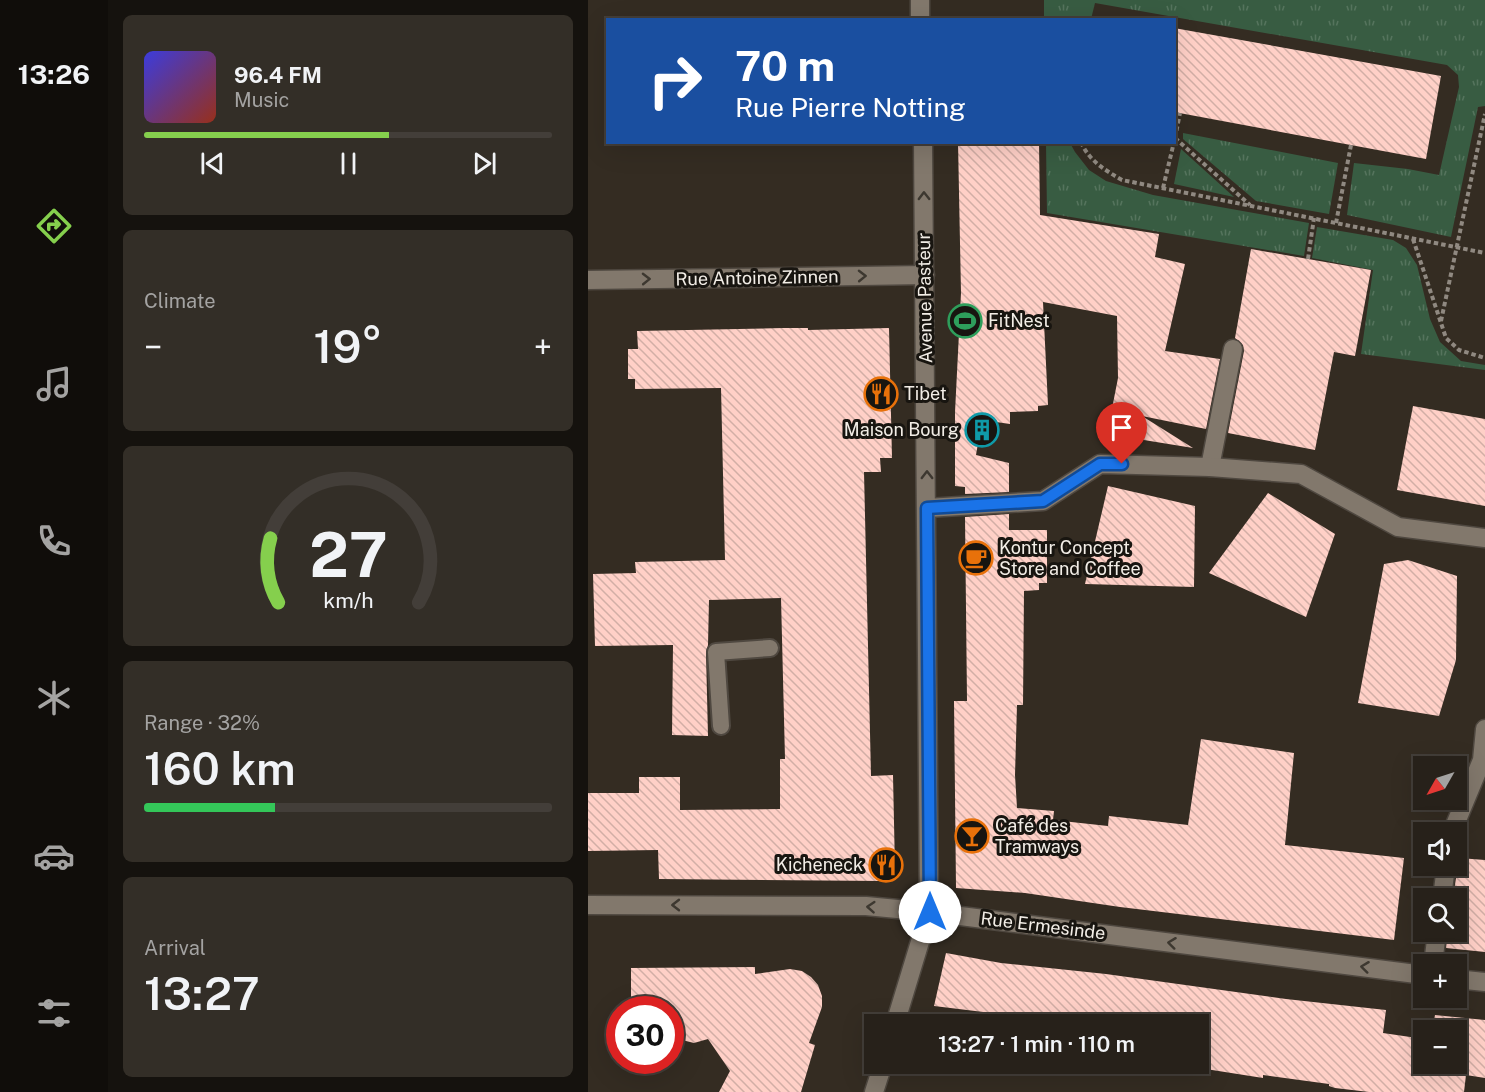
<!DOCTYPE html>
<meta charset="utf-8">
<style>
body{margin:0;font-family:"Public Sans",sans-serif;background:#332e27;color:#f1f3f6;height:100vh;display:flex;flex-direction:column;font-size:22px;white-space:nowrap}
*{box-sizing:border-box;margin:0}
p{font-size:20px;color:#a4a3a2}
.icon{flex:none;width:33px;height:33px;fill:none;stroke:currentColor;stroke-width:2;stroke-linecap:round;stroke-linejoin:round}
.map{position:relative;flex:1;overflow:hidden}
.drawer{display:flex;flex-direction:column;gap:15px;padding:15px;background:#15120e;width:480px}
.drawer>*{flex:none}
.hud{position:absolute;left:18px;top:18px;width:570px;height:126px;border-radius:0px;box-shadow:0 6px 24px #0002,0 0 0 2px #433e39;background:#1a4fa0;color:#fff;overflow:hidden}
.needle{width:39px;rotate:231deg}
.tools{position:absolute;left:825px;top:756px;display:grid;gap:12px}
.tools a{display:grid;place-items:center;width:54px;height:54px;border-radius:0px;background:#27211a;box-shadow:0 6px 24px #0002,0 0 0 2px #433e39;font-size:30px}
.speed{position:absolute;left:18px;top:996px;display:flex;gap:12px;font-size:30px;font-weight:700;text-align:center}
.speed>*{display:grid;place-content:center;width:78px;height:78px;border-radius:50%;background:#27211a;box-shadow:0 6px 24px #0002,0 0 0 2px #433e39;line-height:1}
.speed .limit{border:9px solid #d22;background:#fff;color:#111}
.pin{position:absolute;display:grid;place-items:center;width:51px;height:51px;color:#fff;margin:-62px -26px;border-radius:50% 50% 50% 0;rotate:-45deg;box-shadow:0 0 6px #0007}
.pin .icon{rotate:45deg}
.me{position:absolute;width:66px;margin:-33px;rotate:0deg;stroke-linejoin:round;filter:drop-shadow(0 0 4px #0008)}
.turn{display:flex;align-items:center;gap:21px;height:126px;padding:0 30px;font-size:27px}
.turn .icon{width:78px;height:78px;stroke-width:2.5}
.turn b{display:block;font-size:42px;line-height:51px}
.big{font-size:45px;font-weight:600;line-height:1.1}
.drawer .widget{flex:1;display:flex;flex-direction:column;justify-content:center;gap:9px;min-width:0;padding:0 21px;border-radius:9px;background:#332e27}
.drawer .dial{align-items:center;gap:0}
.dial svg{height:156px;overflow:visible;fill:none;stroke:#433e39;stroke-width:7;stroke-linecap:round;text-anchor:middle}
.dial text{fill:#f1f3f6;stroke:none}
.song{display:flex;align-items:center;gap:18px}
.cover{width:72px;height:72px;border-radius:9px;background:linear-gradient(135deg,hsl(240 70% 55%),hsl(10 70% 35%))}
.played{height:6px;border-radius:3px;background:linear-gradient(90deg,#85cf4d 60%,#433e39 60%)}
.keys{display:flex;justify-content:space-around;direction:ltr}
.heat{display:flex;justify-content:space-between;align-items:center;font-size:33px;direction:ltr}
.charge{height:9px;border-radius:4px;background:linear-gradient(90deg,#34c759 32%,#433e39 0)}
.trip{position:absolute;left:276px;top:1014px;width:345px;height:60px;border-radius:0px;background:#27211a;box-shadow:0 6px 24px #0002,0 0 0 2px #433e39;font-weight:600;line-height:60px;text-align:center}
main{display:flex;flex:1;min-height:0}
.tabs{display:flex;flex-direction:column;width:108px;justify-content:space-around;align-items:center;background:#100d0a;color:#a4a3a2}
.tabs .icon{width:42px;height:42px}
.tabs .active{color:#85cf4d}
.tabs b{font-size:27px;color:#f1f3f6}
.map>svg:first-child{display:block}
</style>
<main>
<nav class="tabs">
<b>13:26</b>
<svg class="icon active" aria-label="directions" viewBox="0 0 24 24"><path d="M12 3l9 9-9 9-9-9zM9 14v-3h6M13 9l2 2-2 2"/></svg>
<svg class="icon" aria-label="music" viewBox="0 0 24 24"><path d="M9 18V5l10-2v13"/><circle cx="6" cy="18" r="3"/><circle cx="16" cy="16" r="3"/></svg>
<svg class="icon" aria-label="phone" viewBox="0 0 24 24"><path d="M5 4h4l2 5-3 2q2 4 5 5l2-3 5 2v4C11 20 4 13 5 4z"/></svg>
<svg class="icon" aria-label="climate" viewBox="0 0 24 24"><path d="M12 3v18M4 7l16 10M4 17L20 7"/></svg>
<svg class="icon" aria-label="car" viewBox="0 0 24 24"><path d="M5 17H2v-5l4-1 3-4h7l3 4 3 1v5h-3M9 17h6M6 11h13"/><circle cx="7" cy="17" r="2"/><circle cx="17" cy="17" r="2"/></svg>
<svg class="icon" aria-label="filters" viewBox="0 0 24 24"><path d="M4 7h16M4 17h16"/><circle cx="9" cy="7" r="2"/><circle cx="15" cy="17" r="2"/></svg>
</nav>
<section class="drawer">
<div class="widget">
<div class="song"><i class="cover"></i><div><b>96.4 FM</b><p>Music</p></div></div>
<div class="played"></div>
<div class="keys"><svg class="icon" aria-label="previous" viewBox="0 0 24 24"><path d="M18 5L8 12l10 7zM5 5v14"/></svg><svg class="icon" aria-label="pause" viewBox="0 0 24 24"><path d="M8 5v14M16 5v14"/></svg><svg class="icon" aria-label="next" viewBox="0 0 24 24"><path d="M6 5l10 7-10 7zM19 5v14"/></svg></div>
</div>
<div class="widget"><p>Climate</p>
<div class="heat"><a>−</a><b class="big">19°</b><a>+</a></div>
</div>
<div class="widget dial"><svg viewBox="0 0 100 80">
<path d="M14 69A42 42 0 1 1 86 69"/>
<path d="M14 69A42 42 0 0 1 10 36" stroke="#85cf4d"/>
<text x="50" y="56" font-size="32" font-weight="700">27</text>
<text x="50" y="72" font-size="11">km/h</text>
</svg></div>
<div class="widget"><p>Range · 32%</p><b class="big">160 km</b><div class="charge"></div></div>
<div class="widget"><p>Arrival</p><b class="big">13:27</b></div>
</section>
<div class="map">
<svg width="897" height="1092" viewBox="0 0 897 1092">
<defs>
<pattern id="grass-tufts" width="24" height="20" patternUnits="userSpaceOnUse" patternTransform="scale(1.5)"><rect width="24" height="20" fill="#385c42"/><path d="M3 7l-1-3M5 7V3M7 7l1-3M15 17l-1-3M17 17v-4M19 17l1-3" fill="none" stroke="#55745d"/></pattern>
<pattern id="building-back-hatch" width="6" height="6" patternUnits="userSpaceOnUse" patternTransform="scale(1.5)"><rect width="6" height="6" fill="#ffd0c7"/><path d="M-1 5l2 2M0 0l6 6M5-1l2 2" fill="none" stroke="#d2aea6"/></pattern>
</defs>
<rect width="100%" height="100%" fill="#342c22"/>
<g fill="url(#grass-tufts)">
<path d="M456,0H897V106L890,107L863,237L759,215L766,163L820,169L851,175L871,87L870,75L859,65L507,3L503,19H456Z"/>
<path d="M595,133L750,163L741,214L668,201L595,139Z"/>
<path d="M458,143H482L487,152L501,170L518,181L565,195L721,223L716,256L459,213Z"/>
<path d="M593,149L646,197L586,184Z"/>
<path d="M729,227L805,240L818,248L829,265L842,319L852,342L873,361L897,365V370L773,354L785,270L724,258Z"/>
</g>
<g fill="url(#building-back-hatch)">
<path d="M586,28L853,76L838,159L586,112Z"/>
<path d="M370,142H451L452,215L571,234L567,257L597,264L577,351L632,359L618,429L554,416L605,448L519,434L530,378L529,316L455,302L460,405L450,406V411L422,412V424L394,420L388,455L421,463V492L377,494V487L367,486V412L373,293Z"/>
<path d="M663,249L783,270L767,356L746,352L727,450L640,433L656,351L655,345L647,338Z"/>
<path d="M195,328H220V330L301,328L304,458H292L293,472H276L283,776L305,775L307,869L293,881L71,879L70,850L0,851V793H51V777H92V810L192,809V759H197L193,598L121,600L120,645L118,653L120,736L84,735L85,645L7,646L5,574L48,573L47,562L137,560L133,388L47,389V379H40V349H50L49,331Z"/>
<path d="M825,406L897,419V506L809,490Z"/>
<path d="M520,486L607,506L606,587L497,584Z"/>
<path d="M680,493L747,534L718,617L621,573Z"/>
<path d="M421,514V530H459V583H451V590L436,591L435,705H429L427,775L429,808L466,811L465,820L520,826L521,816L600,825L613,739L706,753L697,845L816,858L806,940L532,907L437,893L368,888L366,701H379L377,517Z"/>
<path d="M820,560L869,576L868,660L851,716L770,703L796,564Z"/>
<path d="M871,858L897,860V952L858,948L860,932H868V898H865Z"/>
<path d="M358,953L413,963L518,974L698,999L798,1010L795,1033L836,1039V1064H868V1030H844L847,1015L897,1020V1078L878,1075L876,1092H781L747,1088L741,1086V1084L675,1075V1078L605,1067L606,1064H610L613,1024H493L346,1006Z"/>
<path d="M167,967V974L202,969L214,971L223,977L230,985L234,996V1007L221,1043L227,1045L213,1092H131L142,1071L120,1039L106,1043L82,1037V1010H43V968Z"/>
</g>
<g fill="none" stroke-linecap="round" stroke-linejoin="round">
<defs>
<path id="lane" d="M133,726L128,652L182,648"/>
<g id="street">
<path d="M332,0V20"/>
<path d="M0,280L337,275"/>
<path d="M622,467L645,349"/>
<path d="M339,508L455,501L512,464L622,467L713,474L810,527L897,538"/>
<path d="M864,832L894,760L897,729"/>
<path d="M854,898L858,866"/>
<path d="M0,905L278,906L341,912L836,975"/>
<path d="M845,964L849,932"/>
<path d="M868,979L897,982"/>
<path d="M307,1024L341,912L335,142"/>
<path d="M286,1092L295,1064"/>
</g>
</defs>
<use href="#lane" stroke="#4f4840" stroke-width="20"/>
<use href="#street" stroke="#4f4840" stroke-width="21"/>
<g stroke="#908981" stroke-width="4" stroke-dasharray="4.5 3" stroke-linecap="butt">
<path d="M587,138L662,205"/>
<path d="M587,138L592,113"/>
<path d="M493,142C501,161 517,170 534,180L897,253"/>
<path d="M575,188L586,142"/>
<path d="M748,223L763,145"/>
<path d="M825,239L858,338L871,350L897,358"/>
<path d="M720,259L726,218"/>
<path d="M853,321L897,114"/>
</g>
<use href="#lane" stroke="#82786c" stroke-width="16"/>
<use href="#street" stroke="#82786c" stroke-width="18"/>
</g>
<defs><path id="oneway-chevron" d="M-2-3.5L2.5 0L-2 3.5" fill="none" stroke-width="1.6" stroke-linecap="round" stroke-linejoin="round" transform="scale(1.5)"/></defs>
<g stroke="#3d3830">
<use href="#oneway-chevron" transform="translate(336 196) rotate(-91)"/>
<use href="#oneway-chevron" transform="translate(274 276) rotate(-1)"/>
<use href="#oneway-chevron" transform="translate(58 279) rotate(-1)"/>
<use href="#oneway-chevron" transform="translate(339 475) rotate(-90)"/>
<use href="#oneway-chevron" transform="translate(88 905) rotate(-180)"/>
<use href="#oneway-chevron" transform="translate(283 907) rotate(-176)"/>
<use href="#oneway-chevron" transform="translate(584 943) rotate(-173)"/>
<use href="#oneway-chevron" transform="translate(777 967) rotate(-173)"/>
</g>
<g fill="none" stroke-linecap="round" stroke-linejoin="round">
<defs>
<path id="route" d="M342,912L339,508L455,501L512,464H534"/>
</defs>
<use href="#route" stroke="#114b97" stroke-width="15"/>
<use href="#route" stroke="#1a73e8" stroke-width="10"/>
</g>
<defs>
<symbol id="stadium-ring" viewBox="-11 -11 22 22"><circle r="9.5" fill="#181510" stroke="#2e9e5b" stroke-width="1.5"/><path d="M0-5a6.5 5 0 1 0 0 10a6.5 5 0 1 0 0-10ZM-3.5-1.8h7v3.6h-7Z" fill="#2e9e5b"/></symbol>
<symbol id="restaurant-ring" viewBox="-11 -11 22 22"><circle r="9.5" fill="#181510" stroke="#e8710a" stroke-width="1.5"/><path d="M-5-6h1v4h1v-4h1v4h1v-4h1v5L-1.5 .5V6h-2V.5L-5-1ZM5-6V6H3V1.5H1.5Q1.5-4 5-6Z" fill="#e8710a"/></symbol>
<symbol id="building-ring" viewBox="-11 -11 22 22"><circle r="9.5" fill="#181510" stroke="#0f9aa8" stroke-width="1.5"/><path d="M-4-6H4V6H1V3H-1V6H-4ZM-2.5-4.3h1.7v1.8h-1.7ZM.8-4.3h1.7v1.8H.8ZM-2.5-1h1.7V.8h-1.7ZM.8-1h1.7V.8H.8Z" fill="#0f9aa8"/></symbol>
<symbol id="cafe-ring" viewBox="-11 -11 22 22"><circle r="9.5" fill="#181510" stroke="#e8710a" stroke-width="1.5"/><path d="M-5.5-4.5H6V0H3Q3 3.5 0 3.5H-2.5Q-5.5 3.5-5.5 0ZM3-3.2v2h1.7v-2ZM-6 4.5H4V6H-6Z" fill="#e8710a"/></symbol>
<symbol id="bar-ring" viewBox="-11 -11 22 22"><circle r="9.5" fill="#181510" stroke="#e8710a" stroke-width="1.5"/><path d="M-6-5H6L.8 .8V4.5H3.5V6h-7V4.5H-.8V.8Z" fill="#e8710a"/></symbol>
</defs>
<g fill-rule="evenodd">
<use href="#stadium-ring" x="358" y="302" width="38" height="38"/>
<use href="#restaurant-ring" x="274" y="375" width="38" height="38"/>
<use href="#building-ring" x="375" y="411" width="38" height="38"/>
<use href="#cafe-ring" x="369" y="539" width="38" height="38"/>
<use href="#bar-ring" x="365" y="817" width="38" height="38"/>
<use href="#restaurant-ring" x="279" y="846" width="38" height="38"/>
</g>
<g text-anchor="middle" stroke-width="6" stroke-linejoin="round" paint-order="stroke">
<g font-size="18" fill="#f2ede6" stroke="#181510">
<text transform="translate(169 278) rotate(-1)" y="6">Rue Antoine Zinnen</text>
<text transform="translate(337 298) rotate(-91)" y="6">Avenue Pasteur</text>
<text transform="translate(455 926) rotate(7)" y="6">Rue Ermesinde</text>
</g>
<g font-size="18" fill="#f2ede6" stroke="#181510" text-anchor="start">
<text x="400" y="327">FitNest</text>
<text x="316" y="400">Tibet</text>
<text x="371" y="436" text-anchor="end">Maison Bourg</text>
<text x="411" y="554">Kontur Concept<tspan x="411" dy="21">Store and Coffee</tspan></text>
<text x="407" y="832">Café des<tspan x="407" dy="21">Tramways</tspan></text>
<text x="275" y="871" text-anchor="end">Kicheneck</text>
</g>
</g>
</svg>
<div class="tools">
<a><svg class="needle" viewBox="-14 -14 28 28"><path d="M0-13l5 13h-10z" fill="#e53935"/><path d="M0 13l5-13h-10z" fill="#a4a3a2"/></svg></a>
<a><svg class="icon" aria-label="sound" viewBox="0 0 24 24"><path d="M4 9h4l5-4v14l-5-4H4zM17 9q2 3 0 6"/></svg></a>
<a><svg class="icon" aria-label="search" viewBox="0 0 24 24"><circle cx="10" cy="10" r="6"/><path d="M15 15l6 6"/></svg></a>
<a>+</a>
<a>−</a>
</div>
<div class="speed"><div class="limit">30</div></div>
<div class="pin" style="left:534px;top:464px;background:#d93025"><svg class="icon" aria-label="arrive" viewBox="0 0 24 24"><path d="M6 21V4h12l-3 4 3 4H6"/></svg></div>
<svg class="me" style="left:342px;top:912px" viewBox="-20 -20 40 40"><circle r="19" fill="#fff"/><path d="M0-13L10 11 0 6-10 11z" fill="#1a73e8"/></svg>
<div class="trip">13:27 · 1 min · 110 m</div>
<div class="hud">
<div class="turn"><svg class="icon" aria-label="right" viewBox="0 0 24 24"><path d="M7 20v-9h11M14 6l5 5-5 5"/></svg><div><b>70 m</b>Rue Pierre Notting</div></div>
</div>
</div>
</main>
